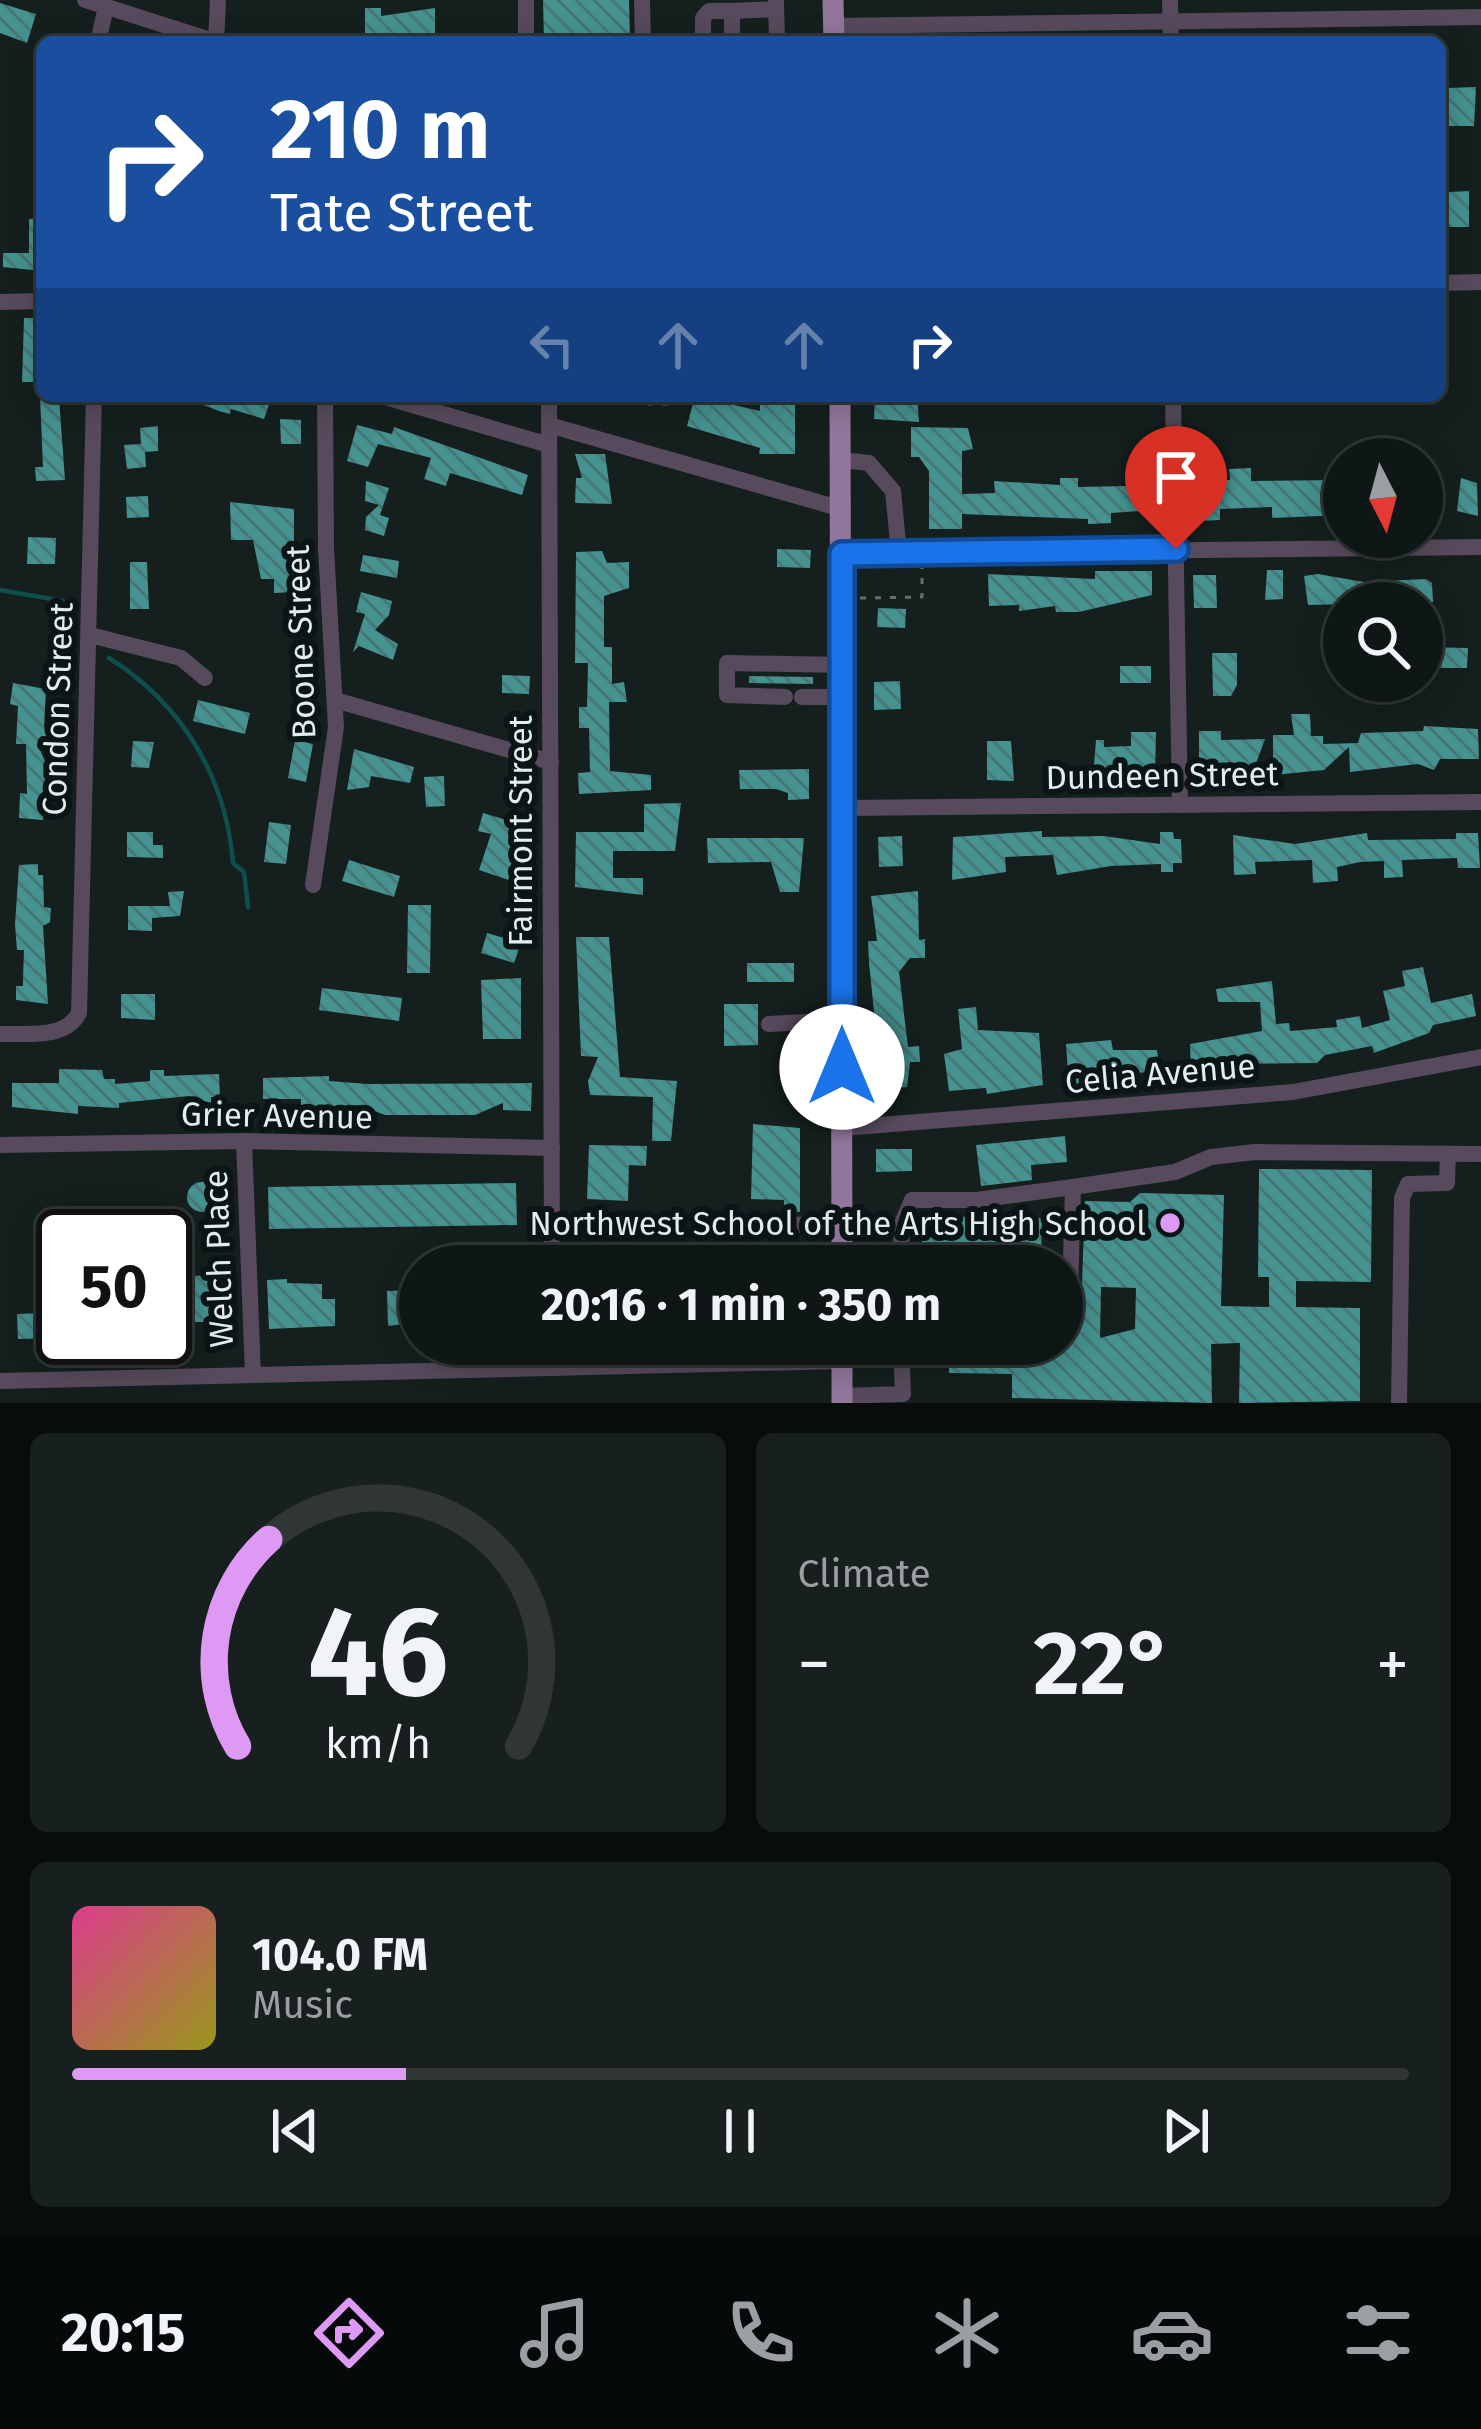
<!DOCTYPE html>
<meta charset="utf-8">
<style>
body{margin:0;font-family:"Fira Sans",sans-serif;background:#18201f;color:#f1f3f6;height:100vh;display:flex;flex-direction:column;font-size:45px;white-space:nowrap}
*{box-sizing:border-box;margin:0}
p{font-size:39px;color:#9b9fa1}
.icon{flex:none;width:66px;height:66px;fill:none;stroke:currentColor;stroke-width:2;stroke-linecap:round;stroke-linejoin:round}
.map{position:relative;height:1403px;overflow:hidden}
.side{display:flex;flex-direction:column;gap:30px;padding:30px;background:#080d0c;flex:1}
.side>*{flex:none}
.top-card{position:absolute;left:36px;top:36px;width:1410px;height:366px;border-radius:18px;box-shadow:0 6px 30px #0003,0 0 0 3px #2f3635;background:#1a4fa0;color:#fff;overflow:hidden}
.needle{width:78px;rotate:174deg}
.tools{position:absolute;left:1323px;top:438px;display:grid;gap:24px}
.tools a{display:grid;place-items:center;width:120px;height:120px;border-radius:50%;background:#0f1716;box-shadow:0 6px 30px #0003,0 0 0 3px #2f3635;font-size:60px}
.speed{position:absolute;left:36px;top:1209px;display:flex;gap:24px;font-size:60px;font-weight:700;text-align:center}
.speed>*{display:grid;place-content:center;width:156px;height:156px;border-radius:50%;background:#0f1716;box-shadow:0 6px 30px #0003,0 0 0 3px #2f3635;line-height:1}
.speed .limit{border:6px solid #111;border-radius:18px;background:#fff;color:#111}
.pin{position:absolute;display:grid;place-items:center;width:102px;height:102px;color:#fff;margin:-123px -51px;border-radius:50% 50% 50% 0;rotate:-45deg;box-shadow:0 0 12px #0007}
.pin .icon{rotate:45deg}
.me{position:absolute;width:132px;margin:-66px;rotate:0deg;stroke-linejoin:round;filter:drop-shadow(0 0 9px #0008)}
.turn{display:flex;align-items:center;gap:42px;height:252px;padding:0 36px;font-size:54px}
.turn .icon{width:156px;height:156px;stroke-width:2.5}
.turn b{display:block;font-size:84px;line-height:102px}
.lanes{display:flex;align-items:center;height:114px;padding:0 36px;background:#0003;justify-content:center;gap:60px;direction:ltr}
.lanes .off{opacity:.35}
.big{font-size:90px;font-weight:700;line-height:1.1}
.side .widget{flex:1;display:flex;flex-direction:column;justify-content:center;gap:18px;min-width:0;padding:0 42px;border-radius:18px;background:#18201f}
.side .dial{align-items:center;gap:0}
.dial svg{height:312px;overflow:visible;fill:none;stroke:#2f3635;stroke-width:7;stroke-linecap:round;text-anchor:middle}
.dial text{fill:#f1f3f6;stroke:none}
.song{display:flex;align-items:center;gap:36px}
.cover{width:144px;height:144px;border-radius:18px;background:linear-gradient(135deg,hsl(330 70% 55%),hsl(60 70% 35%))}
.played{height:12px;border-radius:6px;background:linear-gradient(90deg,#dd99f3 25%,#2f3635 25%)}
.keys{display:flex;justify-content:space-around;direction:ltr}
.heat{display:flex;justify-content:space-between;align-items:center;font-size:66px;direction:ltr}
.side .tiles{flex:1;display:grid;gap:30px;grid-template-columns:1fr 1fr}
.widget:last-child{grid-column:span 2}
.trip{position:absolute;left:399px;top:1245px;width:684px;height:120px;border-radius:60px;background:#0f1716;box-shadow:0 6px 30px #0003,0 0 0 3px #2f3635;font-weight:700;line-height:120px;text-align:center}
.tab-bar{display:flex;height:192px;justify-content:space-around;align-items:center;background:#060909;color:#9b9fa1}
.tab-bar .icon{width:84px;height:84px}
.tab-bar .on{color:#dd99f3}
.tab-bar b{font-size:54px;color:#f1f3f6}
.map>svg:first-child{display:block}
</style>
<div class="map">
<svg width="1481" height="1403" viewBox="0 0 1481 1403">
<defs>
<pattern id="building-back-hatch" width="6" height="6" patternUnits="userSpaceOnUse" patternTransform="scale(3)"><rect width="6" height="6" fill="#459290"/><path d="M-1 5l2 2M0 0l6 6M5-1l2 2" fill="none" stroke="#457876"/></pattern>
</defs>
<rect width="100%" height="100%" fill="#141f1e"/>
<g fill="none" stroke-linecap="round" stroke-linejoin="round">
<g stroke="#0e4f4e" stroke-width="4.5">
<path d="M0,590L63,601"/>
<path d="M109,658C182,704 226,777 233,863L244,872L248,907"/>
</g>
</g>
<g fill="url(#building-back-hatch)" fill-rule="evenodd">
<path d="M543,0H629L630,42H544Z"/>
<path d="M0,3L36,14L27,43L0,33Z"/>
<path d="M365,8H381V16L435,8V42H365Z"/>
<path d="M1476,87L1474,126H1448L1447,88Z"/>
<path d="M1469,191V227H1448L1444,207H1449V192Z"/>
<path d="M42,218V271L3,267V253H29V219Z"/>
<path d="M24,318H41L42,382H22Z"/>
<path d="M40,396L59,398L65,480L36,481L35,467H43Z"/>
<path d="M180,396H272L264,419L231,409L230,414L219,411Z"/>
<path d="M695,396L760,411V396H795V454H759L760,448L687,426Z"/>
<path d="M875,396H917L919,422L874,419Z"/>
<path d="M280,419L301,420V444H281Z"/>
<path d="M357,425L392,434L394,427L528,475L522,495L450,473L446,486L424,479L431,458L378,444L368,467L347,461Z"/>
<path d="M158,426V451L145,452L146,467L127,469L124,445L141,444L140,428Z"/>
<path d="M911,427L968,428L973,449L962,451V494L995,493L994,481L1060,485V478H1078V487L1128,486L1127,477H1146L1154,510L1111,513V523L1088,524V519L962,514V529H929V471L919,457H911Z"/>
<path d="M575,454H605L612,504L575,503L576,478H582Z"/>
<path d="M1251,468V481L1344,480V515L1272,518V507L1220,509V520L1201,521L1200,481L1230,480L1229,469Z"/>
<path d="M1461,478L1477,483L1478,516L1457,511Z"/>
<path d="M366,481L389,488L380,515L389,518L384,536L365,530L366,517L379,505L365,501Z"/>
<path d="M148,496L149,517L127,518L126,497Z"/>
<path d="M230,502L294,509V592L274,593V579H261L253,540H231Z"/>
<path d="M28,537L56,538L55,564H27Z"/>
<path d="M777,549L811,550L810,568L777,567Z"/>
<path d="M602,551L607,563L629,562V588L604,596V647H612V684L624,682L627,702H609L610,771L651,775V790L579,794L578,773L590,772L589,728H579V707H587L588,663H575L576,552Z"/>
<path d="M363,555L399,561L397,578L360,571Z"/>
<path d="M130,562H147L149,609H130Z"/>
<path d="M1267,570H1283V599L1265,600Z"/>
<path d="M1095,571H1152V595L1079,612H1056L1055,606L1019,611V605L989,606L988,574L1095,579Z"/>
<path d="M1318,574L1364,582L1426,579L1432,583L1433,602L1308,605L1304,576Z"/>
<path d="M1193,575H1216L1217,608H1194Z"/>
<path d="M361,592L392,601L389,615L375,630L398,644L393,660L359,646L353,652L365,614L356,612Z"/>
<path d="M878,608L906,609L905,628L877,627Z"/>
<path d="M1425,647L1468,648L1467,668H1432Z"/>
<path d="M1212,653H1237V685L1231,696H1213Z"/>
<rect x="1120" y="666" width="31" height="17"/>
<path d="M502,675L530,676L529,694L502,693Z"/>
<path d="M749,676L813,677V684L749,683Z"/>
<path d="M900,681L901,709L874,710V682Z"/>
<path d="M13,683L46,689L44,727H56V740L38,745L46,764L43,820L19,818L20,793L27,794L26,744H16L18,706L10,704Z"/>
<path d="M198,700L250,713L245,734L193,721Z"/>
<path d="M1291,714H1310L1311,736H1323V744L1358,743L1361,733L1423,731L1424,726L1478,729L1479,759H1440L1434,770L1418,764L1350,772L1349,747L1324,770L1273,775V735H1294Z"/>
<path d="M1199,731H1221V740L1265,739L1251,777L1233,778V768L1199,769Z"/>
<path d="M1131,732H1156L1155,777L1133,782V771L1093,778L1096,740H1104V747L1131,746Z"/>
<path d="M295,740L313,744L306,782L288,778Z"/>
<path d="M133,741L154,742L149,768L131,767Z"/>
<path d="M987,741H1011L1014,781L987,780Z"/>
<path d="M354,749L414,767L410,783L371,776L369,787L347,790Z"/>
<path d="M809,769V799L788,800V793L776,789H740L739,770Z"/>
<path d="M444,776L445,806L426,807L424,777Z"/>
<path d="M681,803L675,851H613V878H643V895L575,887L576,832H644V804Z"/>
<path d="M483,813L520,824L515,857L527,861L520,884L479,870L491,834L478,831Z"/>
<path d="M269,822L291,825L286,864L264,862Z"/>
<path d="M1042,831V837L1104,836L1160,844V832H1173L1174,839H1181L1182,863H1173V872H1161V864L1111,866L1057,875L1053,855L1005,857L1006,872L952,880L953,837Z"/>
<path d="M127,832H153V845H163V858L127,857Z"/>
<path d="M1367,833L1368,840L1456,839V833H1478L1480,868H1458L1457,858L1402,860L1403,877L1384,878V861L1360,862L1337,867L1338,881L1313,883L1312,860L1255,862L1256,874L1234,875L1233,835L1295,844Z"/>
<path d="M902,836L903,866L879,867L878,837Z"/>
<path d="M707,838H804L799,892H780L771,862L708,863Z"/>
<path d="M349,860L400,876L394,897L342,881Z"/>
<path d="M38,864V875H43L44,907L51,908L50,922L43,926L48,1004L16,1000V986H23V979L24,950H17L15,925L19,865Z"/>
<path d="M184,891L180,916L152,918V931L128,930V906H170L168,892Z"/>
<path d="M918,891L919,940L925,939V958H910L899,972L908,1047L919,1046L920,1062H910L907,1087L882,1089L869,963L868,941H877L871,896Z"/>
<path d="M408,905H431L430,973H407Z"/>
<path d="M487,933L521,943L514,963L481,953Z"/>
<path d="M576,937H609L620,1077L677,1081L671,1141H652L653,1097L590,1095L588,1081L598,1057L581,1056Z"/>
<rect x="747" y="963" width="47" height="19"/>
<path d="M1423,967L1431,1003L1472,994L1476,1016L1433,1025L1429,1033L1374,1053L1372,1046L1325,1055L1317,1063L1211,1064L1212,1073L1191,1075L1190,1044L1262,1031L1260,1002H1218L1216,989L1272,981L1276,1024L1289,1023L1290,1031L1337,1027L1336,1020L1360,1016L1362,1028L1390,1020L1383,991L1405,986L1402,971Z"/>
<path d="M521,978V1039H483L481,980Z"/>
<path d="M322,988L402,998L399,1021L319,1010Z"/>
<path d="M121,994H155V1020L121,1018Z"/>
<path d="M724,1004H758V1045L724,1046Z"/>
<path d="M976,1007L978,1030L1039,1033L1043,1085L987,1094L986,1088L949,1091L944,1054L962,1049L958,1009Z"/>
<path d="M1111,1040L1113,1050H1157L1160,1071L1090,1077L1091,1084L1069,1086L1066,1044Z"/>
<path d="M59,1069L102,1070L104,1079H115V1084L150,1081V1070H164V1076L219,1074L220,1097H211V1103L189,1096L119,1103V1108L78,1106V1114L12,1107V1083H59Z"/>
<path d="M329,1076V1081L368,1084L532,1083L531,1111L503,1110V1103L475,1115H385L359,1105L310,1108L301,1105V1099H263V1078Z"/>
<path d="M753,1124L800,1128V1212H784V1200L751,1199Z"/>
<path d="M1065,1136L1067,1162L1031,1165L1032,1180L981,1186L976,1145Z"/>
<path d="M589,1145L647,1146L646,1166L629,1165L628,1201L587,1199Z"/>
<path d="M876,1149H912V1171L876,1172Z"/>
<path d="M1259,1169L1372,1170L1371,1282L1296,1281V1307L1360,1308V1401L1239,1403L1240,1343L1211,1344L1212,1403L1012,1398V1374L949,1373V1344H1062V1310L1081,1311L1085,1201L1130,1202L1140,1193L1224,1195L1221,1306L1269,1307V1277H1258ZM1101,1287L1136,1288L1135,1329L1100,1338Z"/>
<circle cx="202" cy="1197" r="15"/>
<path d="M516,1183L517,1225L269,1229L268,1187Z"/>
<path d="M922,1216L1042,1218L1041,1266L922,1265Z"/>
<path d="M216,1275L217,1295L227,1294V1315H214V1322H165V1277Z"/>
<path d="M287,1279V1283L322,1284V1299H335V1326L269,1329L267,1280Z"/>
<path d="M420,1290V1322L388,1326L387,1291Z"/>
<path d="M43,1313V1321L63,1320V1338L18,1339L17,1314Z"/>
</g>
<g fill="none" stroke-linecap="round" stroke-linejoin="round">
<g stroke="#666f6e" stroke-width="3" stroke-dasharray="6 9" stroke-linecap="butt">
<path d="M647,404H673"/>
<path d="M860,598L922,597V568"/>
</g>
<g stroke="#574a5c" stroke-width="16">
<path d="M85,0L217,42"/>
<path d="M526,0V42"/>
<path d="M642,0L643,42"/>
<path d="M1170,0L1171,42"/>
<path d="M776,1L777,42"/>
<path d="M732,11L776,9"/>
<path d="M834,26L1481,17"/>
<path d="M98,42L106,7"/>
<path d="M216,42L218,0"/>
<path d="M703,42V18L709,11H732V42"/>
<path d="M1440,283L1481,282"/>
<path d="M0,302L42,301"/>
<path d="M382,396L549,445"/>
<path d="M549,396L552,1266"/>
<path d="M1173,396L1180,805"/>
<path d="M549,425L842,509"/>
<path d="M842,460L869,463L893,491L899,553"/>
<path d="M842,554L1481,547"/>
<path d="M90,635L181,658L205,678"/>
<path d="M785,697L727,695V663L842,665"/>
<path d="M802,697H842"/>
<path d="M335,700L551,762"/>
<path d="M843,808L1481,802"/>
<path d="M313,885L336,727L326,549L325,396"/>
<path d="M769,1024L842,1020"/>
<path d="M0,1034C26,1033 65,1040 79,1013L94,396"/>
<path d="M842,1128L1293,1092L1481,1057"/>
<path d="M244,1141L253,1375"/>
<path d="M0,1145L244,1141L552,1148"/>
<path d="M722,1224L842,1225"/>
<path d="M899,1266L903,1221L912,1200H976L1073,1187L1175,1172L1211,1157L1255,1152L1481,1154"/>
<path d="M1062,1296H1070L1073,1187"/>
<path d="M553,1344L555,1368"/>
<path d="M0,1381L842,1361"/>
<path d="M842,1396L903,1394L901,1344"/>
<path d="M1399,1403L1402,1198L1408,1184L1447,1183L1448,1154"/>
</g>
<g stroke="#93769c" stroke-width="21">
<path d="M833,0L834,42"/>
<path d="M840,396L842,1266"/>
<path d="M842,1344V1403"/>
</g>
</g>
<g fill="none" stroke-linecap="round" stroke-linejoin="round">
<defs>
<path id="route" d="M842,1067V554L1176,549"/>
</defs>
<use href="#route" stroke="#114b97" stroke-width="30"/>
<use href="#route" stroke="#1a73e8" stroke-width="21"/>
</g>
<circle fill="#dd99f3" stroke="#0b1515" stroke-width="4.5" cx="1170" cy="1223" r="12"/>
<g text-anchor="middle" stroke-width="12" stroke-linejoin="round" paint-order="stroke">
<g font-size="33" fill="#e5ecec" stroke="#0b1515">
<text transform="translate(300 642) rotate(-92)" y="12">Boone Street</text>
<text transform="translate(57 709) rotate(-88)" y="12">Condon Street</text>
<text transform="translate(1162 775) rotate(-1)" y="12">Dundeen Street</text>
<text transform="translate(520 831) rotate(-90)" y="12">Fairmont Street</text>
<text transform="translate(1160 1073) rotate(-5)" y="12">Celia Avenue</text>
<text transform="translate(277 1115) rotate(1)" y="12">Grier Avenue</text>
<text transform="translate(218 1259) rotate(-92)" y="12">Welch Place</text>
</g>
<g font-size="33" fill="#e5ecec" stroke="#0b1515" text-anchor="end">
<text x="1146" y="1235">Northwest School of the Arts High School</text>
</g>
</g>
</svg>
<div class="tools">
<a><svg class="needle" viewBox="-14 -14 28 28"><path d="M0-13l5 13h-10z" fill="#e53935"/><path d="M0 13l5-13h-10z" fill="#9b9fa1"/></svg></a>
<a><svg class="icon" aria-label="search" viewBox="0 0 24 24"><circle cx="10" cy="10" r="6"/><path d="M15 15l6 6"/></svg></a>
</div>
<div class="speed"><div class="limit">50</div></div>
<div class="pin" style="left:1176px;top:549px;background:#d93025"><svg class="icon" aria-label="arrive" viewBox="0 0 24 24"><path d="M6 21V4h12l-3 4 3 4H6"/></svg></div>
<svg class="me" style="left:842px;top:1067px" viewBox="-20 -20 40 40"><circle r="19" fill="#fff"/><path d="M0-13L10 11 0 6-10 11z" fill="#1a73e8"/></svg>
<div class="trip">20:16 · 1 min · 350 m</div>
<div class="top-card">
<div class="turn"><svg class="icon" aria-label="right" viewBox="0 0 24 24"><path d="M7 20v-9h11M14 6l5 5-5 5"/></svg><div><b>210 m</b>Tate Street</div></div>
<div class="lanes"><svg class="icon off" aria-label="left" viewBox="0 0 24 24"><path d="M17 20v-9H6M10 6l-5 5 5 5"/></svg><svg class="icon off" aria-label="ahead" viewBox="0 0 24 24"><path d="M12 20V5M6 11l6-6 6 6"/></svg><svg class="icon off" aria-label="ahead" viewBox="0 0 24 24"><path d="M12 20V5M6 11l6-6 6 6"/></svg><svg class="icon" aria-label="right" viewBox="0 0 24 24"><path d="M7 20v-9h11M14 6l5 5-5 5"/></svg></div>
</div>
</div>
<section class="side">
<div class="tiles">
<div class="widget dial"><svg viewBox="0 0 100 80">
<path d="M14 69A42 42 0 1 1 86 69"/>
<path d="M14 69A42 42 0 0 1 22 16" stroke="#dd99f3"/>
<text x="50" y="56" font-size="32" font-weight="700">46</text>
<text x="50" y="72" font-size="11">km/h</text>
</svg></div>
<div class="widget"><p>Climate</p>
<div class="heat"><a>−</a><b class="big">22°</b><a>+</a></div>
</div>
<div class="widget">
<div class="song"><i class="cover"></i><div><b>104.0 FM</b><p>Music</p></div></div>
<div class="played"></div>
<div class="keys"><svg class="icon" aria-label="previous" viewBox="0 0 24 24"><path d="M18 5L8 12l10 7zM5 5v14"/></svg><svg class="icon" aria-label="pause" viewBox="0 0 24 24"><path d="M8 5v14M16 5v14"/></svg><svg class="icon" aria-label="next" viewBox="0 0 24 24"><path d="M6 5l10 7-10 7zM19 5v14"/></svg></div>
</div>
</div>
</section>
<nav class="tab-bar">
<b>20:15</b>
<svg class="icon on" aria-label="directions" viewBox="0 0 24 24"><path d="M12 3l9 9-9 9-9-9zM9 14v-3h6M13 9l2 2-2 2"/></svg>
<svg class="icon" aria-label="music" viewBox="0 0 24 24"><path d="M9 18V5l10-2v13"/><circle cx="6" cy="18" r="3"/><circle cx="16" cy="16" r="3"/></svg>
<svg class="icon" aria-label="phone" viewBox="0 0 24 24"><path d="M5 4h4l2 5-3 2q2 4 5 5l2-3 5 2v4C11 20 4 13 5 4z"/></svg>
<svg class="icon" aria-label="climate" viewBox="0 0 24 24"><path d="M12 3v18M4 7l16 10M4 17L20 7"/></svg>
<svg class="icon" aria-label="car" viewBox="0 0 24 24"><path d="M5 17H2v-5l4-1 3-4h7l3 4 3 1v5h-3M9 17h6M6 11h13"/><circle cx="7" cy="17" r="2"/><circle cx="17" cy="17" r="2"/></svg>
<svg class="icon" aria-label="filters" viewBox="0 0 24 24"><path d="M4 7h16M4 17h16"/><circle cx="9" cy="7" r="2"/><circle cx="15" cy="17" r="2"/></svg>
</nav>
